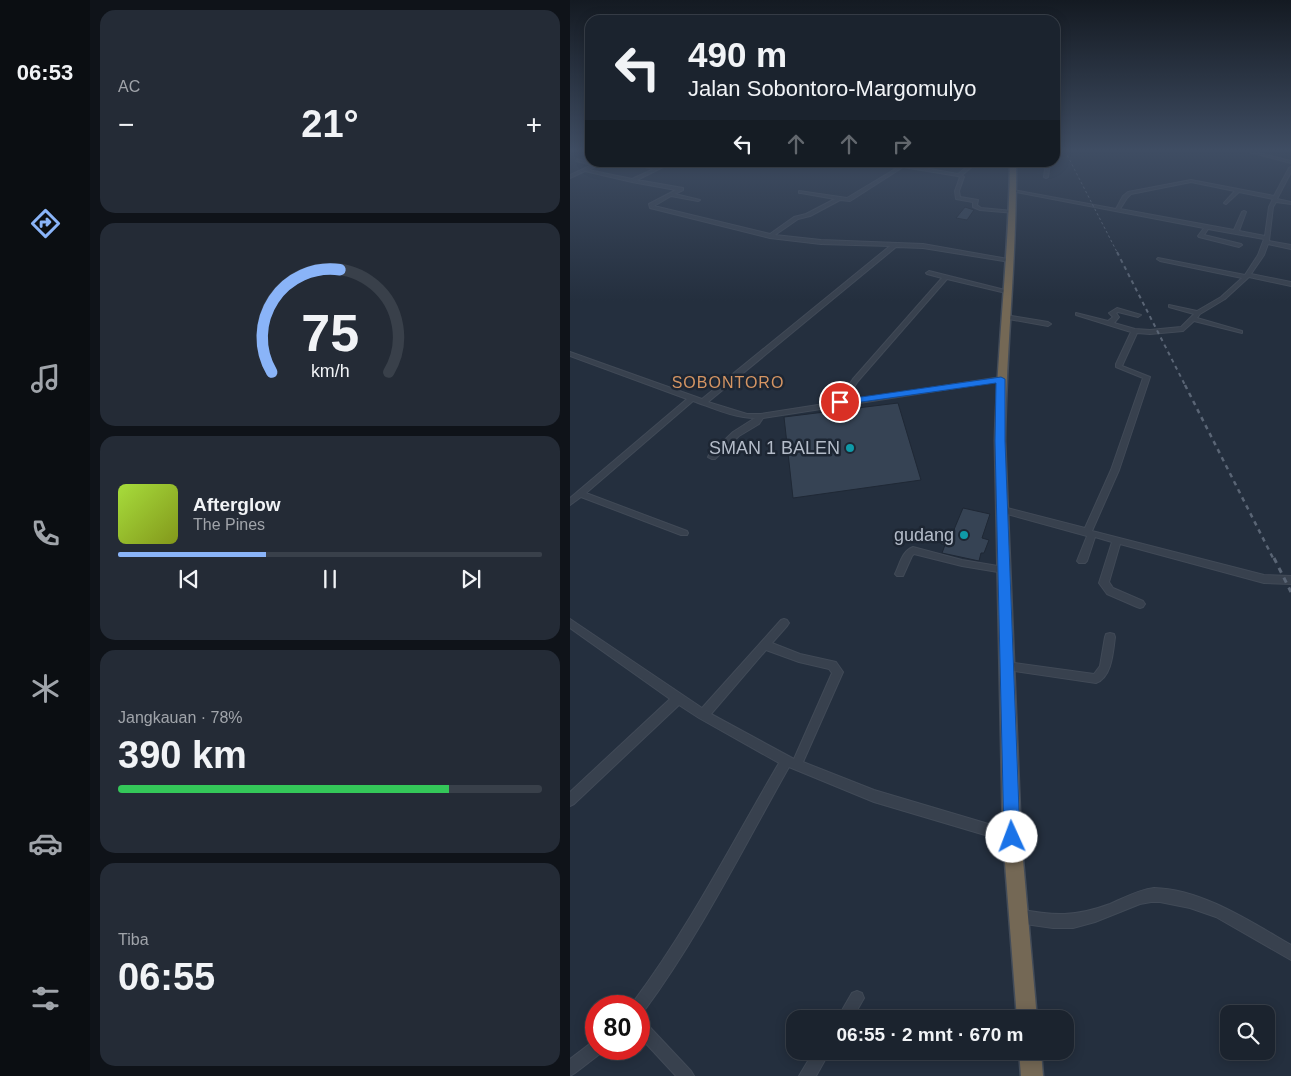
<!DOCTYPE html>
<html lang="id">
<meta charset="utf-8">
<style>
body{margin:0;font-family:Helvetica,sans-serif;background:#242b36;color:#f1f3f6;height:100vh;display:flex;flex-direction:column;font-size:19px;white-space:nowrap}
*{box-sizing:border-box;margin:0}
p{font-size:16px;color:#a0a4aa}
.icon{flex:none;width:28px;height:28px;fill:none;stroke:currentColor;stroke-width:2;stroke-linecap:round;stroke-linejoin:round}
.map{position:relative;flex:1;overflow:hidden}
.side{display:flex;flex-direction:column;gap:10px;padding:10px;background:#0f1319;width:480px}
.side>*{flex:none}
.guide{position:absolute;left:15px;top:15px;width:475px;height:152px;border-radius:15px;box-shadow:0 2px 12px #0003,0 0 0 1px #39404a;background:#1b232e;color:#f1f3f6;overflow:hidden}
.tools{position:absolute;left:650px;top:1005px;display:grid;gap:10px}
.tools a{display:grid;place-items:center;width:55px;height:55px;border-radius:10px;background:#1b232e;box-shadow:0 2px 12px #0003,0 0 0 1px #39404a;font-size:25px}
.speed{position:absolute;left:15px;top:995px;display:flex;gap:10px;font-size:25px;font-weight:700;text-align:center}
.speed>*{display:grid;place-content:center;width:65px;height:65px;border-radius:50%;background:#1b232e;box-shadow:0 2px 12px #0003,0 0 0 1px #39404a;line-height:1}
.speed .limit{border:8px solid #d22;background:#fff;color:#111}
.pin{position:absolute;display:grid;place-items:center;width:42px;height:42px;color:#fff;margin:-21px;border:2px solid #fff;border-radius:50%;box-shadow:0 1px 5px #0007}
.me{position:absolute;width:55px;margin:-28px;rotate:358deg;stroke-linejoin:round;filter:drop-shadow(0 0 4px #0008)}
.turn{display:flex;align-items:center;gap:18px;height:105px;padding:0 20px;font-size:22px}
.turn .icon{width:65px;height:65px;stroke-width:2.5}
.turn b{display:block;font-size:35px;line-height:42px}
.lanes{display:flex;align-items:center;height:48px;padding:0 20px;background:#0003;justify-content:center;gap:25px;direction:ltr}
.lanes .off{opacity:.35}
.big{font-size:38px;font-weight:600;line-height:1.1}
.side .card{flex:1;display:flex;flex-direction:column;justify-content:center;gap:8px;min-width:0;padding:0 18px;border-radius:15px;background:#242b36}
.side .dial{align-items:center;gap:0}
.dial svg{height:130px;overflow:visible;fill:none;stroke:#39404a;stroke-width:7;stroke-linecap:round;text-anchor:middle}
.dial text{fill:#f1f3f6;stroke:none}
.song{display:flex;align-items:center;gap:15px}
.cover{width:60px;height:60px;border-radius:8px;background:linear-gradient(135deg,hsl(80 70% 55%),hsl(70 70% 35%))}
.played{height:5px;border-radius:2px;background:linear-gradient(90deg,#8ab4f8 35%,#39404a 35%)}
.keys{display:flex;justify-content:space-around;direction:ltr}
.heat{display:flex;justify-content:space-between;align-items:center;font-size:28px;direction:ltr}
.charge{height:8px;border-radius:4px;background:linear-gradient(90deg,#34c759 78%,#39404a 0)}
.trip{position:absolute;left:216px;top:1010px;width:288px;height:50px;border-radius:15px;background:#1b232e;box-shadow:0 2px 12px #0003,0 0 0 1px #39404a;font-weight:600;line-height:50px;text-align:center}
main{display:flex;flex:1;min-height:0}
.dock{display:flex;flex-direction:column;width:90px;justify-content:space-around;align-items:center;background:#0b0e12;color:#a0a4aa}
.dock .icon{width:35px;height:35px}
.dock .on{color:#8ab4f8}
.dock b{font-size:22px;color:#f1f3f6}
.map>svg:first-child{display:block}
</style>
<main>
<nav class="dock">
<b>06:53</b>
<svg class="icon on" aria-label="directions" viewBox="0 0 24 24"><path d="M12 3l9 9-9 9-9-9zM9 14v-3h6M13 9l2 2-2 2"/></svg>
<svg class="icon" aria-label="music" viewBox="0 0 24 24"><path d="M9 18V5l10-2v13"/><circle cx="6" cy="18" r="3"/><circle cx="16" cy="16" r="3"/></svg>
<svg class="icon" aria-label="phone" viewBox="0 0 24 24"><path d="M5 4h4l2 5-3 2q2 4 5 5l2-3 5 2v4C11 20 4 13 5 4z"/></svg>
<svg class="icon" aria-label="climate" viewBox="0 0 24 24"><path d="M12 3v18M4 7l16 10M4 17L20 7"/></svg>
<svg class="icon" aria-label="car" viewBox="0 0 24 24"><path d="M5 17H2v-5l4-1 3-4h7l3 4 3 1v5h-3M9 17h6M6 11h13"/><circle cx="7" cy="17" r="2"/><circle cx="17" cy="17" r="2"/></svg>
<svg class="icon" aria-label="filters" viewBox="0 0 24 24"><path d="M4 7h16M4 17h16"/><circle cx="9" cy="7" r="2"/><circle cx="15" cy="17" r="2"/></svg>
</nav>
<section class="side">
<div class="card"><p>AC</p>
<div class="heat"><a>−</a><b class="big">21°</b><a>+</a></div>
</div>
<div class="card dial"><svg viewBox="0 0 100 80">
<path d="M14 69A42 42 0 1 1 86 69"/>
<path d="M14 69A42 42 0 0 1 56 6" stroke="#8ab4f8"/>
<text x="50" y="56" font-size="32" font-weight="700">75</text>
<text x="50" y="72" font-size="11">km/h</text>
</svg></div>
<div class="card">
<div class="song"><i class="cover"></i><div><b>Afterglow</b><p>The Pines</p></div></div>
<div class="played"></div>
<div class="keys"><svg class="icon" aria-label="previous" viewBox="0 0 24 24"><path d="M18 5L8 12l10 7zM5 5v14"/></svg><svg class="icon" aria-label="pause" viewBox="0 0 24 24"><path d="M8 5v14M16 5v14"/></svg><svg class="icon" aria-label="next" viewBox="0 0 24 24"><path d="M6 5l10 7-10 7zM19 5v14"/></svg></div>
</div>
<div class="card"><p>Jangkauan · 78%</p><b class="big">390 km</b><div class="charge"></div></div>
<div class="card"><p>Tiba</p><b class="big">06:55</b></div>
</section>
<div class="map">
<svg width="721" height="1076" viewBox="0 0 721 1076">
<rect width="100%" height="100%" fill="#242f3e"/>
<g fill="#364354" stroke="#1f2835">
<path d="M395,207L404,210L397,220L386,218Z"/>
<path d="M328,403L351,480L223,498L214,417Z"/>
<path d="M393,508L420,514L412,538L419,540L414,553H411L409,561L372,553L375,545L371,544L377,531L383,532Z"/>
</g>
<g fill="none" stroke-linecap="round" stroke-linejoin="round">
<defs>
<g id="minor">
<path d="M675,151H680L721,161V163Z"/>
<path d="M7,159L28,165L19,170L62,179L84,169L70,166V164L88,167L97,162H103L67,180L113,188V190L105,194L130,200L128,201L101,196L84,206L200,234L224,217L236,214L265,199L231,193H229V191L277,198L327,168L307,164L305,162L330,166L335,162H341L337,165L388,174L403,162H408L392,175L394,177L389,191L390,197L408,200L407,205L411,208L443,211L445,212V213L410,210L403,207V202L386,199L385,191L390,177L388,176L333,167L280,201L270,200L240,216L228,219L205,235L251,240L353,244L438,259L441,261L440,262L353,248L326,247L138,402L177,414H191L267,402L283,379L372,278L357,274L356,273L359,271L439,291L436,293L377,279L288,381L275,401L431,377L434,379L431,381L193,418L189,424L169,436L145,459H142L138,457L139,455L163,432L185,418C164,418 143,408 123,401L16,493L117,531L118,533L117,535H111L11,497L0,505V498L117,399L0,356V352L132,399L320,246L251,244L200,238L80,208L79,204L106,190L62,182L15,171L0,178V175L22,165L6,161Z"/>
<path d="M476,162H480L478,177L476,178L474,177Z"/>
<path d="M721,167V172L707,199L721,202V204L706,202L703,207L699,241L721,245V249L698,244L694,255L681,274L721,282V286L679,277L655,299L630,314L627,318L672,331V333L624,321L613,331L580,334L567,333L552,366L580,377L549,470L522,531L694,575L721,576V584L694,583L550,544L539,582L543,588L573,601L575,604L573,607L570,608L567,607L537,594L529,583L542,542L525,537L517,561L515,563H509L507,561L517,536L430,512L429,510L433,507L515,528L541,470L573,378L546,367V364L561,332L506,315V313L538,321L543,317L539,313L547,308L571,315L568,317L548,312L546,313L549,317L544,323L565,329L580,330L611,327L624,314L599,307V305L627,311L651,297L672,278L590,261L587,259L588,258L675,275L688,255L694,239L638,229L634,235L671,244L672,245L669,247L629,237L628,236L634,228L441,191L443,190L546,209L553,196L558,192L621,180L704,196L719,168ZM621,182L665,191L654,203L656,204L669,192L703,199L699,207L695,236L669,231L676,212L674,211L672,212L664,230L550,209L557,198L561,194Z"/>
<path d="M435,315L478,322L481,324L478,326L433,318V316Z"/>
<path d="M343,547L392,560L434,567L437,568L439,570L437,572L434,573L392,566L344,554L342,556L333,576H327L325,574C330,564 332,551 343,547Z"/>
<path d="M0,619L132,708L211,620L214,619L217,620L219,623L217,626L202,643L230,654L266,662L273,672L233,762L304,790L442,831L446,833L448,837L446,841L442,843L304,802L219,767C172,850 130,935 74,1011L69,1013V1006H62L64,1001C120,926 162,843 209,763L129,718L109,705L4,804L0,806V792L100,699L0,628ZM196,650L229,662L259,669L262,673L224,759L141,714Z"/>
<path d="M540,633L544,634L545,637C543,652 542,677 526,683L437,670L433,669L432,666L433,663L437,662L524,674L530,666L535,637L536,634Z"/>
<path d="M584,888C632,889 681,922 721,945V960L646,917L620,908L590,902H581L570,904L525,922L503,928H483L448,923L443,921L441,916L443,911L448,909C484,916 505,917 540,904C554,898 568,890 584,888Z"/>
<path d="M287,991L292,993L294,998L282,1019H267L282,993Z"/>
<path d="M69,1019L74,1021L121,1071L124,1076H106L69,1036Z"/>
<path d="M26,1041V1049H33L31,1053L5,1073L0,1076V1059L21,1043Z"/>
<path d="M244,1051H260L246,1076H229Z"/>
</g>
<g id="highway">
<path d="M440,162H446C447,255 436,348 435,441L451,837L467,1019H447L433,837L425,441C427,348 439,255 440,162Z"/>
<path d="M449,1051H471L473,1076H451Z"/>
</g>
</defs>
<use href="#minor" stroke="#414a57" stroke-width="2"/>
<use href="#highway" stroke="#434c59" stroke-width="3"/>
<use href="#minor" fill="#38414e" fill-rule="evenodd"/>
<use href="#highway" fill="#746855" fill-rule="evenodd"/>
<path stroke="#5a6575" stroke-width="1" stroke-dasharray="2.5 2.5" stroke-linecap="butt" d="M495,151L548,254"/>
<path stroke="#5a6575" stroke-width="2" stroke-dasharray="4 4" stroke-linecap="butt" d="M547,252L616,387"/>
<path stroke="#5a6575" stroke-width="2.5" stroke-dasharray="4.5 4.5" stroke-linecap="butt" d="M615,385L704,560"/>
<path stroke="#5a6575" stroke-width="3" stroke-dasharray="5.5 5.5" stroke-linecap="butt" d="M704,558L721,592"/>
</g>
<linearGradient id="sky" x2="0" y2="1"><stop stop-color="#141a22"/><stop offset="0.5" stop-color="#3f4d63"/><stop offset="1" stop-color="#3f4d63" stop-opacity="0"/></linearGradient>
<rect width="721" height="301" fill="url(#sky)"/>
<path fill="#1a73e8" stroke="#114b97" d="M431,377L435,379V441L450,837L448,842L442,845L436,842L434,837L425,441L426,383L270,405L265,402L270,400Z"/>
<g fill="#0f9aa8" stroke="#1d2633" stroke-width="2">
<circle cx="280" cy="448" r="5"/>
<circle cx="394" cy="535" r="5"/>
</g>
<g text-anchor="middle" stroke-width="5" stroke-linejoin="round" paint-order="stroke">
<g font-size="16" letter-spacing="1" fill="#d59563" stroke="#1d2633">
<text x="158" y="388">SOBONTORO</text>
</g>
<g font-size="18" fill="#b4bcc9" stroke="#1d2633" text-anchor="end">
<text x="270" y="454">SMAN 1 BALEN</text>
<text x="384" y="541">gudang</text>
</g>
</g>
</svg>
<div class="tools">
<a><svg class="icon" aria-label="search" viewBox="0 0 24 24"><circle cx="10" cy="10" r="6"/><path d="M15 15l6 6"/></svg></a>
</div>
<div class="speed"><div class="limit">80</div></div>
<div class="pin" style="left:270px;top:402px;background:#d93025"><svg class="icon" aria-label="arrive" viewBox="0 0 24 24"><path d="M6 21V4h12l-3 4 3 4H6"/></svg></div>
<svg class="me" style="left:442px;top:837px" viewBox="-20 -20 40 40"><circle r="19" fill="#fff"/><path d="M0-13L10 11 0 6-10 11z" fill="#1a73e8"/></svg>
<div class="trip">06:55 · 2 mnt · 670 m</div>
<div class="guide">
<div class="turn"><svg class="icon" aria-label="left" viewBox="0 0 24 24"><path d="M17 20v-9H6M10 6l-5 5 5 5"/></svg><div><b>490 m</b>Jalan Sobontoro-Margomulyo</div></div>
<div class="lanes"><svg class="icon" aria-label="left" viewBox="0 0 24 24"><path d="M17 20v-9H6M10 6l-5 5 5 5"/></svg><svg class="icon off" aria-label="ahead" viewBox="0 0 24 24"><path d="M12 20V5M6 11l6-6 6 6"/></svg><svg class="icon off" aria-label="ahead" viewBox="0 0 24 24"><path d="M12 20V5M6 11l6-6 6 6"/></svg><svg class="icon off" aria-label="right" viewBox="0 0 24 24"><path d="M7 20v-9h11M14 6l5 5-5 5"/></svg></div>
</div>
</div>
</main>
